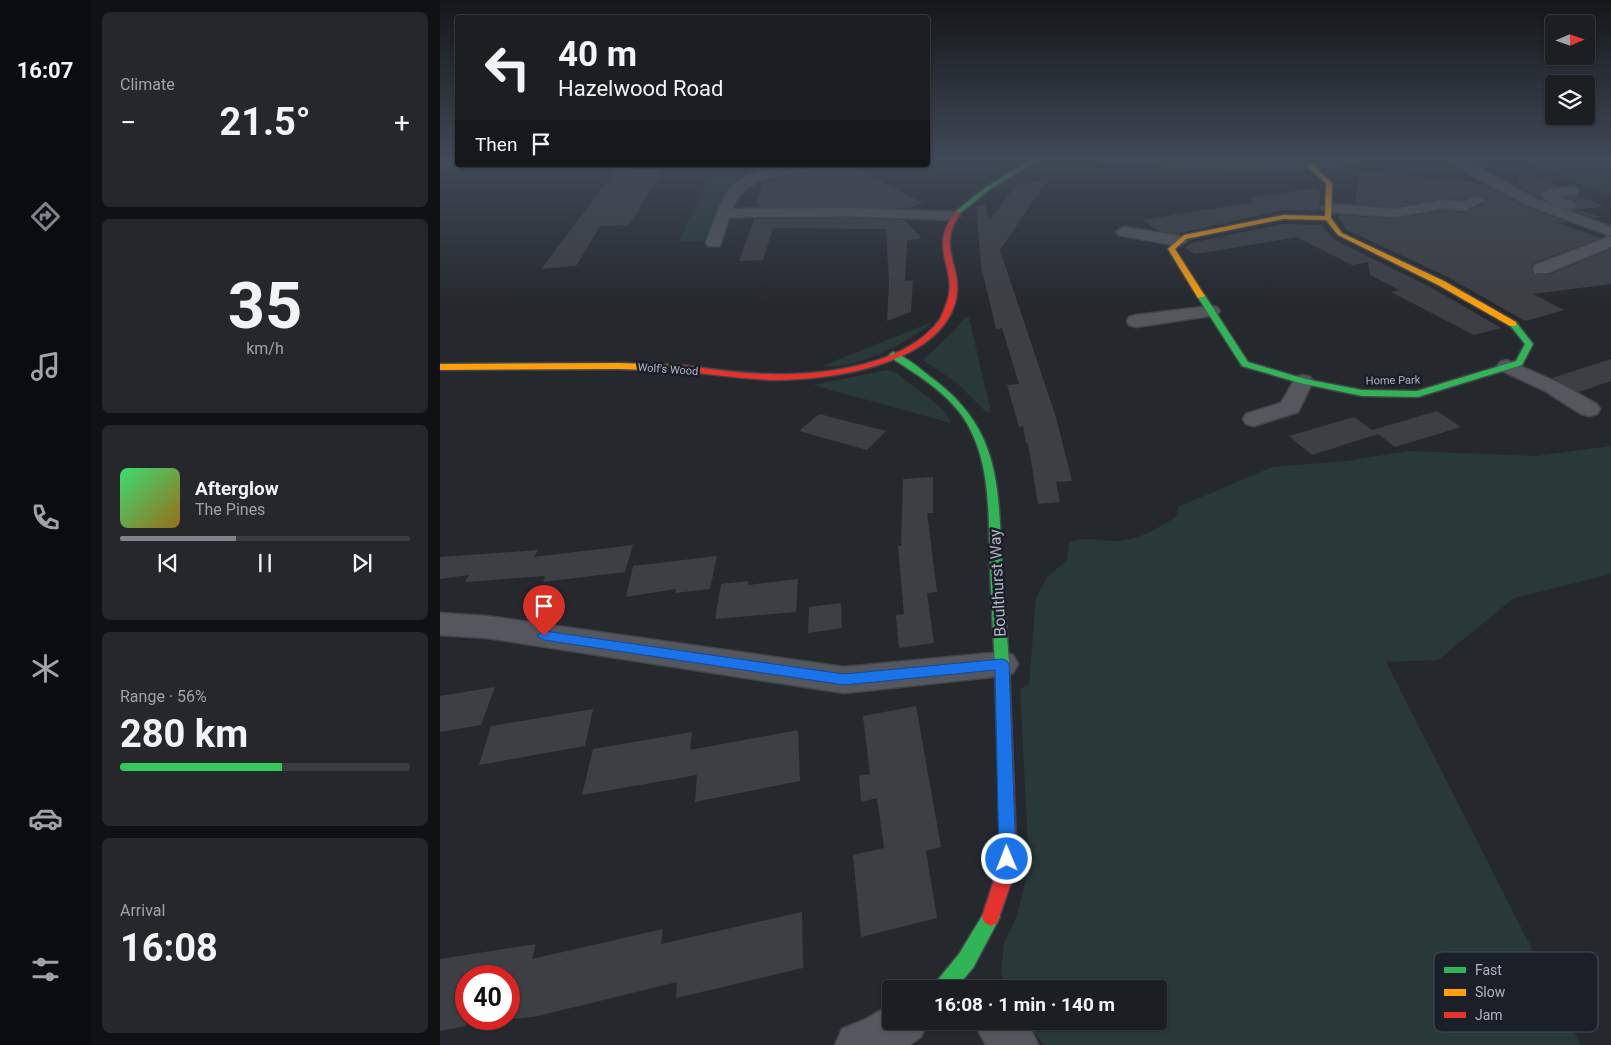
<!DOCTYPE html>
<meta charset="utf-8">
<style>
body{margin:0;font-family:Roboto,sans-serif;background:#25272a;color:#f1f3f6;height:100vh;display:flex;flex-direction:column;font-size:19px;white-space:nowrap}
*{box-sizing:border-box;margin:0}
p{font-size:16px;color:#a0a2a5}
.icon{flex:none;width:28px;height:28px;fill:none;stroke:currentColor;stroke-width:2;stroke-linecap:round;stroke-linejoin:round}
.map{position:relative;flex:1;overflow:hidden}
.side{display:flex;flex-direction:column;gap:12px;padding:12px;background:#0f1113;width:350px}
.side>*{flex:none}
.top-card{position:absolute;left:15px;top:15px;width:475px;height:152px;border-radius:5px;box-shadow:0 1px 4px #0004,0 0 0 1px #3a3d40;background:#1c1f22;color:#f1f3f6;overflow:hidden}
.needle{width:32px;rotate:88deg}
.tools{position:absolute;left:1105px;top:15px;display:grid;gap:10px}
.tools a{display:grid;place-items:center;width:50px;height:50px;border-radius:5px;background:#1c1f22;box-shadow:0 1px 4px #0004,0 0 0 1px #3a3d40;font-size:25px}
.speed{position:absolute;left:15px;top:965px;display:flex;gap:10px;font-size:25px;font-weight:700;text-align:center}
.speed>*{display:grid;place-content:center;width:65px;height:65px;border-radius:50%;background:#1c1f22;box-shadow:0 1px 4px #0004,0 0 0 1px #3a3d40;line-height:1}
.speed .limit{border:8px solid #d22;background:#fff;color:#111}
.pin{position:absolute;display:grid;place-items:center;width:42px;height:42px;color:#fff;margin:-51px -21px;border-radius:50% 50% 50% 0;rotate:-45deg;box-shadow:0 0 5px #0007}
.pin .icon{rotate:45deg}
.me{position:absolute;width:55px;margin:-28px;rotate:359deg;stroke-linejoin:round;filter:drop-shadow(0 0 4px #0008)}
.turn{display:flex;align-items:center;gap:18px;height:105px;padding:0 20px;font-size:22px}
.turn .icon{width:65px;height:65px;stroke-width:2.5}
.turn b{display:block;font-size:35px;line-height:42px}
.then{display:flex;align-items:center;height:48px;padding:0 20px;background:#0003;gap:10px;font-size:19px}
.big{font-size:38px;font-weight:700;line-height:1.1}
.side .tile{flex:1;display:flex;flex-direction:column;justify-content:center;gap:8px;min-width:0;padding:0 18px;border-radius:8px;background:#25272a}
.side .dial{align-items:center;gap:0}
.dial b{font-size:65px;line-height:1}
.song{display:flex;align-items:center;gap:15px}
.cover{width:60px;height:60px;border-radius:8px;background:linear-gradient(135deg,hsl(140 70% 55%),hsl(40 70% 35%))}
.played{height:5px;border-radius:2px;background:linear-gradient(90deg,#7f838d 40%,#3a3d40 40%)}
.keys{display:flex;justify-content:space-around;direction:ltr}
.heat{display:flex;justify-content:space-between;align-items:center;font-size:28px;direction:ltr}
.charge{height:8px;border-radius:4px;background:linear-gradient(90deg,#34c759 56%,#3a3d40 0)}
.trip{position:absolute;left:442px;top:980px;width:285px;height:50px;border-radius:5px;background:#1c1f22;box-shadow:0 1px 4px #0004,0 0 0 1px #3a3d40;font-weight:700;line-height:50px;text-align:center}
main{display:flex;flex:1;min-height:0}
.tabs{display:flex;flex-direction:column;width:90px;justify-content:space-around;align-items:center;background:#0b0c0e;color:#a0a2a5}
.tabs .icon{width:35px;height:35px}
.tabs .selected{color:#7f838d}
.tabs b{font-size:22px;color:#f1f3f6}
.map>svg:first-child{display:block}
</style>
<main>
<nav class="tabs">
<b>16:07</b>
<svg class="icon selected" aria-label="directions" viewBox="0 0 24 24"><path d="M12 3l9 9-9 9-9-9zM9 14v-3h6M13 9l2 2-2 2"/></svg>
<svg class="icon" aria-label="music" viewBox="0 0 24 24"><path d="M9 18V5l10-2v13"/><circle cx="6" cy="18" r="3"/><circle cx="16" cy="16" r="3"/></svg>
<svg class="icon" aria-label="phone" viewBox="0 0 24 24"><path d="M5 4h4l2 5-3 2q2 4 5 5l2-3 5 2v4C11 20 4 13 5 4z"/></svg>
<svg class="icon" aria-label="climate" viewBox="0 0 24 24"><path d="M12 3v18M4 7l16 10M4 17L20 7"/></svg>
<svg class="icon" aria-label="car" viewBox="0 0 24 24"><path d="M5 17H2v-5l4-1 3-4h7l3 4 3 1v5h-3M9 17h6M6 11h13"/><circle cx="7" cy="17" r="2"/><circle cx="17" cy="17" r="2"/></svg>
<svg class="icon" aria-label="filters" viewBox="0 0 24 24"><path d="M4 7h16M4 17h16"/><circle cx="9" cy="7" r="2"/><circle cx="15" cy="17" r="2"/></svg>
</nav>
<section class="side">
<div class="tile"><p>Climate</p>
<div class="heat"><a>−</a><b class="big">21.5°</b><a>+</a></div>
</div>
<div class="tile dial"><b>35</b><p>km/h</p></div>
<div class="tile">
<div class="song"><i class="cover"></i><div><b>Afterglow</b><p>The Pines</p></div></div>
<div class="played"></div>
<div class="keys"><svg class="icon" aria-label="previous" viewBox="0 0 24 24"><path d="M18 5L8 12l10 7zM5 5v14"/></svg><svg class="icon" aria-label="pause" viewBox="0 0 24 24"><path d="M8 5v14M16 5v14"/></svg><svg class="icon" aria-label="next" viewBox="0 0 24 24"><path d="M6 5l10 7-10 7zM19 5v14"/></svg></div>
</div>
<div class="tile"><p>Range · 56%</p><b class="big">280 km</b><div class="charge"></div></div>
<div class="tile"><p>Arrival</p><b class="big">16:08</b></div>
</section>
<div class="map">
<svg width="1171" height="1045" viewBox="0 0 1171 1045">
<rect width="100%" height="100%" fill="#25292e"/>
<g fill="#293838">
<path d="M1077,159H1171V197Z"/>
<path d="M317,176C277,190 282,201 268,237L260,241L239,242C244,229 264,184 274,178Z"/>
<path d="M525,317L529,318L551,412H546L518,384L483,360L515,330Z"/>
<path d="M492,322C471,343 411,371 382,366Z"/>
<path d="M447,370L455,372L504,410L511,423L373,385Z"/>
<path d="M1171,446V574L1074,598L998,660L946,662L1141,1045H604L586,1021H719V989H566L561,973L564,943L577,916L589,865L580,689L589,684L596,598L607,577L627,560L629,542C649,536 653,541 672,541C696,542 716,529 736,517L738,507L832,467L907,461L968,451L1096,456Z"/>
</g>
<g fill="#3c3f44">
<path d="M180,165H191V170L224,169L189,225L160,226L136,266L101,269Z"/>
<path d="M369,165H412L483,203L468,208L319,207L320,204H316L323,182L366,172Z"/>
<path d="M919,171L1041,183L1086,207L1128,222L1118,223L1161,238L1094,263L1091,268L1093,274L1108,275L1171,249V284L1093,294L1124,310L1085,321L1008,277L907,230L898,217V215L955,219L1004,210L1025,213L1045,202V198L1036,194L1023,200L1004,198L955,207L915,204Z"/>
<path d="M1081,171L1120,187L1108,188L1100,192L1103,199L1098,197L1077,186Z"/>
<path d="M607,181L560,250L615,414L632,481L616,482L620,502L598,504L588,443H586L583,426L579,427L567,385L579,384L562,328L556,329L543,274L542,276L536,206L545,205L550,220L577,184Z"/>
<path d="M873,188L880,191L879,211L843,210L736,234L719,231L703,220L812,202L811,198Z"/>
<path d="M1137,196L1164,206L1139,210L1161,217L1153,218L1132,210L1136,209L1138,204L1135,200L1126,198Z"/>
<path d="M409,218L465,220L481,238L467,241L465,281L473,280L471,312L447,321L449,281L446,229L333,228L323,260L299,261L314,219Z"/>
<path d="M843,224L882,225L893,239L994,289L1061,328L1034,335L951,292L959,290L930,275L928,262L912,265L857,237L755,254L745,248L750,243Z"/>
<path d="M1171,359V381L1138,392L1112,378Z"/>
<path d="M997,411L1021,427L955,447L938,434L872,455L849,436L914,417L932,430Z"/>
<path d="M379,414L446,431L427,450L359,431Z"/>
<path d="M493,477V513H487L497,592L487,593L494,643L459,648L456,615L464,614L458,546H461L463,479Z"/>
<path d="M193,545L185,572L103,582L105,576L25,582L29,575L0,579V557L98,550L94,557Z"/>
<path d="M277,556L270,589L235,593L236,589L186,597L193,566Z"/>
<path d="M358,579L356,612L275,619L281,584L308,581V585Z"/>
<path d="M401,603L402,628L368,633L369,607Z"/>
<path d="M55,687L41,725L0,732V696Z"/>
<path d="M476,706L501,847L486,851L497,918L421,937L413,855L444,848L437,798L421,802L419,776L430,774L423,716Z"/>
<path d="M153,709L145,746L39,765L51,726Z"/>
<path d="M358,730L360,781L255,802L257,775L142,795L153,749L252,732L250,750Z"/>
<path d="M362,912L363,968L236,998L237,982L94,1017L69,1019V976H26V1026L0,1031V959L96,944L92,959L223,929L221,944Z"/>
</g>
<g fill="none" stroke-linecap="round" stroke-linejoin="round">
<defs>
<g id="street">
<path d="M18,159V165L22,166L0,170V162Z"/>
<path d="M661,159L790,162L920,159C904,178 701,165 667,163Z"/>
<path d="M1008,159H1028L1046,172L1097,199L1171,227V247L1107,273H1095L1093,269L1095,265L1171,236L1087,205L1036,178Z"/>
<path d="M353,165H367L368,167L366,170C338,177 303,177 292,209L409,208L513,212L520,216L513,220L409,216L289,217L280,246H268L266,243C289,181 286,178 353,165Z"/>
<path d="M1132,187L1137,188L1139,191L1137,194L1118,197L1134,202L1136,205L1134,208C1122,211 1108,204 1101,194L1108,190Z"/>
<path d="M1037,196L1044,200L1025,211L1004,208L955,217L887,212L880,208L887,204L955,209L1004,200L1023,202Z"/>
<path d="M684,227L739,236L747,241L739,246L679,235L676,232Z"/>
<path d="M771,306L777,307L780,311L777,315L696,327L689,325L687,321L689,317L696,315Z"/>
<path d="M1067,360L1119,383L1157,404L1160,409L1157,414L1149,416L1141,414L1105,391L1060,370L1057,366L1060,362Z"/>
<path d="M863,375L870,377L873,381L858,412L814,426L806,424L803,419L806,414L841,403L856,377Z"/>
<path d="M0,613L47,616L404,667L562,652L573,655L578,664L573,673L562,676L404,693L47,638L0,635Z"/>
<path d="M451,1004V1021H488L481,1037L469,1045H395L402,1029L426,1019Z"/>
<path d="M533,1021H585L591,1029L598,1045H546Z"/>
</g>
<g id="fast">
<path d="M593,159H599L550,189L520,213H516V211L546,187Z"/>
<path d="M758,294H764L808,362L865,379L922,390L977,391L1076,361L1085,344L1069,324L1070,322H1076L1093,344L1082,365L978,397L922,396L860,383L802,366L757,296Z"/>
<path d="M453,352C465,356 478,367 488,375C561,427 558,484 562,565C564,598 567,631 569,664L567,668L562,669L557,668L555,664C553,631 551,598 550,565C548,515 552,461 523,417C505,391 476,374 450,357L449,355Z"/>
<path d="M551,908L557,911L560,917L533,968L515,989H494L496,982L519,954L545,911Z"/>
</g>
<g id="slow">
<path d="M867,164H871L892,183L891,218L902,233L1004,281L1076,322V326H1070L998,285L898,235L886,220L843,219L746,239L735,249L765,296L758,298L728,249L729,248L744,235L843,215L885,216L886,183L867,166Z"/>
<path d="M178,363L240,365L244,368L240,371L178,369L0,370V364Z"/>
</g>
<g id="jam">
<path d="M516,211L521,212C495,248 523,265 516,299C501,365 390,380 334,380C303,379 271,374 240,371L236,368L240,365C270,369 301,374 331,374C382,376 468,365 500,319C503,314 505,307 507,302C519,268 486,250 516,211Z"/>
<path d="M562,659L567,660L569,664L576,846L573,877L557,923L551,926L545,923L542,917L555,877L560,846L555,664L557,660Z"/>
</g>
</defs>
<use href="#street" stroke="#424549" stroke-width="3"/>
<use href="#fast" stroke="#424549" stroke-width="3"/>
<use href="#slow" stroke="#424549" stroke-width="3"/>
<use href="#jam" stroke="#424549" stroke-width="3"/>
<use href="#street" fill="#54575d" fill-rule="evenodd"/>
<use href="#fast" fill="#30b455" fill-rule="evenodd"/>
<use href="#slow" fill="#ff9f0a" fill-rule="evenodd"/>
<use href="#jam" fill="#e5322d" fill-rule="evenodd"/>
</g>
<linearGradient id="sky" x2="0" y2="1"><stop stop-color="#141719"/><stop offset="0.52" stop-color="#404957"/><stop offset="1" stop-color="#404957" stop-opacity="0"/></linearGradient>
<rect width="1171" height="305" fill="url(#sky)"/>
<path fill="#1a73e8" stroke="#114b97" d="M104,631L404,674L562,659L567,661L569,664L576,859L573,865L567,867L561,865L559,859L555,670L404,685L104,640L97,636Z"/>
<g text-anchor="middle" stroke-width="5" stroke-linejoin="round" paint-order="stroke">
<g font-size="11" fill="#afb4c0" stroke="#1a1f28">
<text transform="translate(228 369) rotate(4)" y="4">Wolf's Wood</text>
<text transform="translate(953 380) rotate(-1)" y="4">Home Park</text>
</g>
<g font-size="16" fill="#afb4c0" stroke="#1a1f28">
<text transform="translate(557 583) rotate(-93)" y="6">Boulthurst Way</text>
</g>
</g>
<rect x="994" y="952" width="164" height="80" rx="8" fill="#1a1f28" stroke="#474c56" stroke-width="1"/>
<rect x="1004" y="967" width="22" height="6" fill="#30b455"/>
<rect x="1004" y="989" width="22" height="7" fill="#ff9f0a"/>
<rect x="1004" y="1012" width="22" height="6" fill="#e5322d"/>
<g font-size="14" fill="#afb4c0">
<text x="1035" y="975">Fast</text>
<text x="1035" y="997">Slow</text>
<text x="1035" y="1020">Jam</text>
</g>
</svg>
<div class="tools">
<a><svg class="needle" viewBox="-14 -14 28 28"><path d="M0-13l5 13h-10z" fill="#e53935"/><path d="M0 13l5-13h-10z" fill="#a0a2a5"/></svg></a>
<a><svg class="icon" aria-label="layers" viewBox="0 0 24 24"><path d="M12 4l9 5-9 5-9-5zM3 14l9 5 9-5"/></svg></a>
</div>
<div class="speed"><div class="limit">40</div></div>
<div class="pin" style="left:104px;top:636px;background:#d93025"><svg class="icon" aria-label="arrive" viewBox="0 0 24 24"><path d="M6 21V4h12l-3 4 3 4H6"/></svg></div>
<svg class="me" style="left:567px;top:859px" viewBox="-20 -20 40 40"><circle r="17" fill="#1a73e8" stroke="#fff" stroke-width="3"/><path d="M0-11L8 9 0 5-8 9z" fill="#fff"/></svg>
<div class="trip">16:08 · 1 min · 140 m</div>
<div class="top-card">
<div class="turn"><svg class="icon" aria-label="left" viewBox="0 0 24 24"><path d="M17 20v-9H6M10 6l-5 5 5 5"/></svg><div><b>40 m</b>Hazelwood Road</div></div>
<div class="then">Then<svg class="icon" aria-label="arrive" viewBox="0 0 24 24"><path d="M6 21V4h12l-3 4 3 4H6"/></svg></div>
</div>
</div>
</main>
